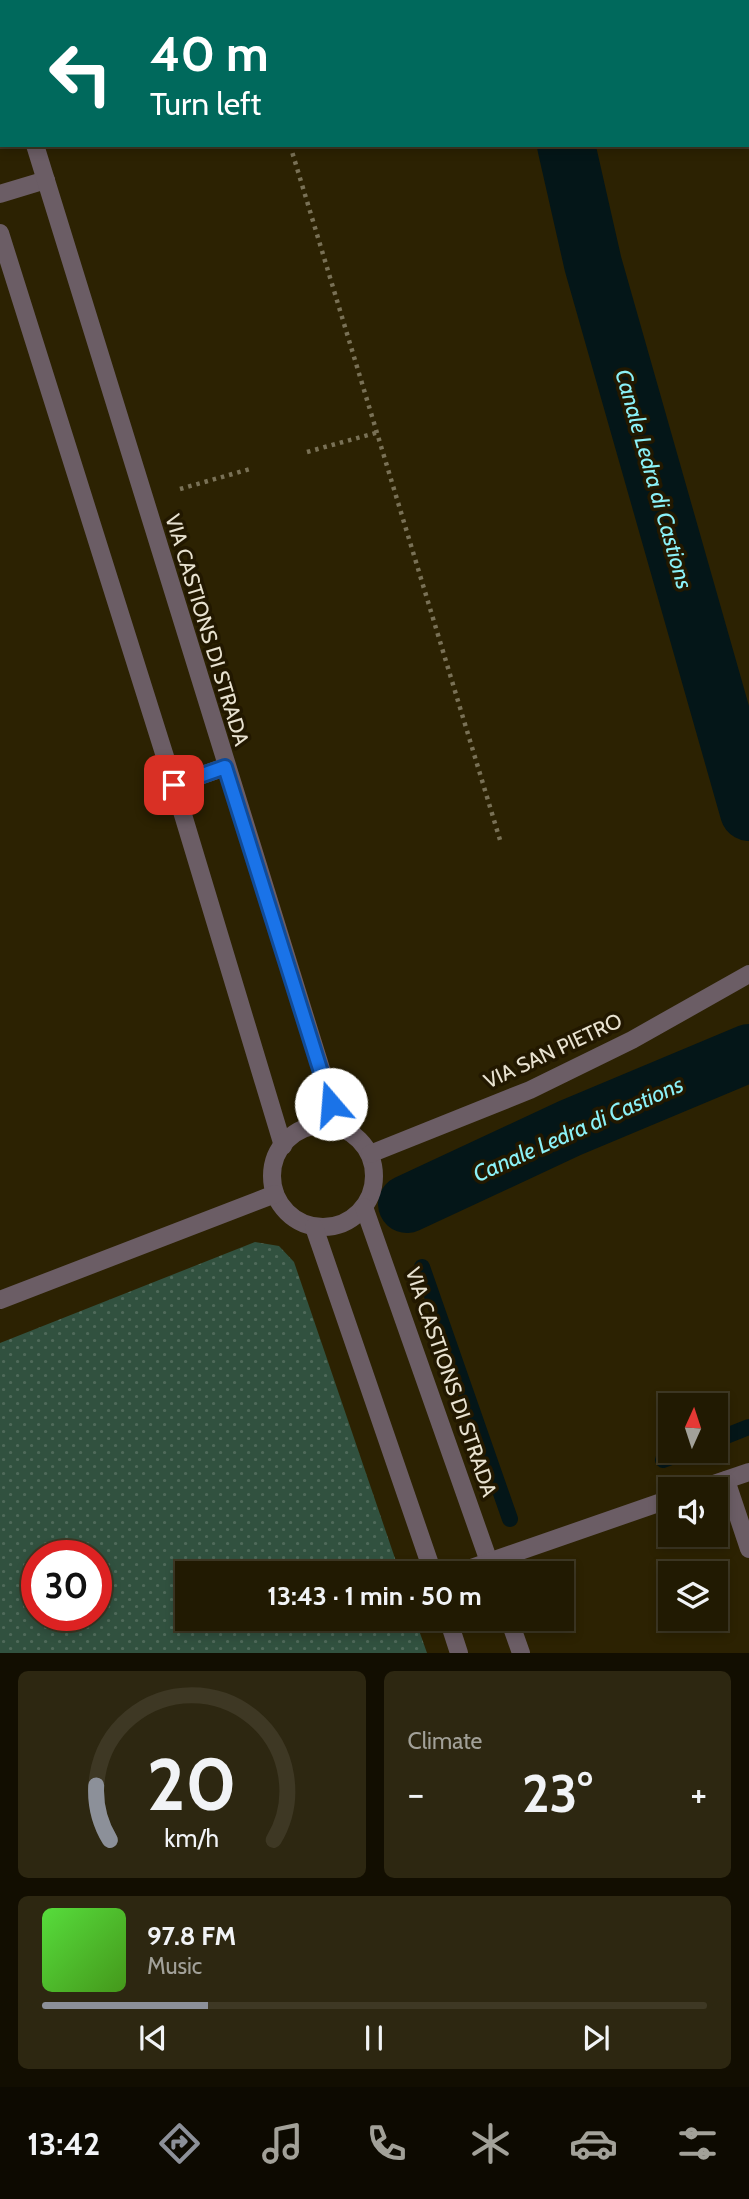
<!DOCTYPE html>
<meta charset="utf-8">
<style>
body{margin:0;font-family:Cabin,sans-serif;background:#2d2711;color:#f1f3f6;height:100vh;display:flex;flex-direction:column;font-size:26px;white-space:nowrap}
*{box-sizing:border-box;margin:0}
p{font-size:23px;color:#a2a199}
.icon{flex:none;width:38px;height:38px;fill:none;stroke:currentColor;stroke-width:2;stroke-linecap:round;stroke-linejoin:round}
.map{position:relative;height:1653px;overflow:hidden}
.drawer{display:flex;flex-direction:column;gap:18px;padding:18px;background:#120e01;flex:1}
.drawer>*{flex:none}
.hud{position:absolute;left:0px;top:0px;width:749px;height:147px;box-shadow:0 4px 10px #0003,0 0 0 2px #3e3824;background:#00695c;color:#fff;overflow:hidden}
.needle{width:46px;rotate:3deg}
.controls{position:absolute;left:658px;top:1393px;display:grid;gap:14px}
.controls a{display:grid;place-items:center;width:70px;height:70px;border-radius:0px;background:#211a02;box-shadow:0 4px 10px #0003,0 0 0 2px #3e3824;font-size:35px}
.speed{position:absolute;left:21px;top:1540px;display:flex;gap:14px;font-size:35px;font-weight:700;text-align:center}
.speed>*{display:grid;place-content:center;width:91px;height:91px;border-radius:50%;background:#211a02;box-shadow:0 4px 10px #0003,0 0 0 2px #3e3824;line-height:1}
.speed .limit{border:10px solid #d22;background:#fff;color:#111}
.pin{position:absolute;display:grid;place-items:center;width:60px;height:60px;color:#fff;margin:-30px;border-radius:14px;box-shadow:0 4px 10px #0006}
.me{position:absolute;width:77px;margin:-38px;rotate:342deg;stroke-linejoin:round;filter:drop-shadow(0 0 5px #0008)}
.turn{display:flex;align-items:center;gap:24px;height:147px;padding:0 35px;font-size:32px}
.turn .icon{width:91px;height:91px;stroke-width:2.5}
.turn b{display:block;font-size:49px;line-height:60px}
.big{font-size:52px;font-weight:700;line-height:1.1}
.drawer .widget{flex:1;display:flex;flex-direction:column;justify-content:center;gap:10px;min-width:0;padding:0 24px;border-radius:10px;background:#2d2711}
.drawer .dial{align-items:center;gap:0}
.dial svg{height:182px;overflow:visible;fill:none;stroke:#3e3824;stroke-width:7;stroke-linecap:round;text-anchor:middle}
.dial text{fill:#f1f3f6;stroke:none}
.song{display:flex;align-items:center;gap:21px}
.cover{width:84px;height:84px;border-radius:10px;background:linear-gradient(135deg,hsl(110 70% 55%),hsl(100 70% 35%))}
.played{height:7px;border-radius:4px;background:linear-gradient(90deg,#8c9099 25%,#3e3824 25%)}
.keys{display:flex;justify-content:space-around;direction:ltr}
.heat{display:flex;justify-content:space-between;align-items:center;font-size:38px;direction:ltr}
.drawer .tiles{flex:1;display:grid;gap:18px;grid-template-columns:1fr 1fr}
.widget:last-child{grid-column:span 2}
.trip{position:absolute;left:175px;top:1561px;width:399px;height:70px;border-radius:0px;background:#211a02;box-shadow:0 4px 10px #0003,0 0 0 2px #3e3824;font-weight:700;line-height:70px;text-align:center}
.tab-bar{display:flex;height:112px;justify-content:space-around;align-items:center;background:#0d0a01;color:#a2a199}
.tab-bar .icon{width:49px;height:49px}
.tab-bar .current{color:#8c9099}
.tab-bar b{font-size:32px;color:#f1f3f6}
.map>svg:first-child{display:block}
</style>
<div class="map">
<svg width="749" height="1653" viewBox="0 0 749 1653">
<defs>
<pattern id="grass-dots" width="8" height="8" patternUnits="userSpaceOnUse" patternTransform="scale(1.75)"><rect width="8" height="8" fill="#31513f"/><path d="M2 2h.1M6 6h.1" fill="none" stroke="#4f6a5a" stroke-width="1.8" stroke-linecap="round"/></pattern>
</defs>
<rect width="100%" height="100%" fill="#2c2202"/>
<path fill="url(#grass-dots)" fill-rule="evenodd" d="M255,1242L279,1246L294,1262L400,1573H187V1619H415L427,1653H0V1343ZM37,1556H96V1615H37Z"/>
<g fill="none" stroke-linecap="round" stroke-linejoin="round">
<g stroke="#041618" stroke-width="16">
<path d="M422,1267L510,1519"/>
<path d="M716,1440L749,1427"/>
<path d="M663,1460L688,1451"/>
</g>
<g stroke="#041618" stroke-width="58">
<path d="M532,0L533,2"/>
<path d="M566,145L593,264L749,812"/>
<path d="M407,1204L570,1128L749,1053"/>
</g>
<g stroke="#797156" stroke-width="4.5" stroke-dasharray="3.5 5" stroke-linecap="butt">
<path d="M246,0V2"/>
<path d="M290,145L500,840"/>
<path d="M307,452L379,432"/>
<path d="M180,489L250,469"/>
</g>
<g stroke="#6b5d65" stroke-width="18">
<path d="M0,194L46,180"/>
<path d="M174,785L225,767"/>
</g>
<g stroke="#6b5d65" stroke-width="18">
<path d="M0,33L2,39"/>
<path d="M35,145L339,1127"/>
<path d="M0,233L174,785L283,1146"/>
<circle cx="323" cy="1176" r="51"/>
<path d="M370,1154L530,1090L632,1040L749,974"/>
<path d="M364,1207L493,1573"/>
<path d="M314,1227L433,1573"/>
<path d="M0,1300L275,1194"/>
<path d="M726,1480L749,1549"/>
<path d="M699,1489L749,1472"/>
<path d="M457,1573L670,1499"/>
<path d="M448,1619L459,1653"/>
<path d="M509,1619L521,1653"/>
</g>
</g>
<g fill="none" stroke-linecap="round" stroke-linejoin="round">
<defs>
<path id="route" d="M174,785L225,767L331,1104"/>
</defs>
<use href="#route" stroke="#114b97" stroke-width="18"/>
<use href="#route" stroke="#1a73e8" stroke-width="12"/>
</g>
<g text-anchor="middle" stroke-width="7" stroke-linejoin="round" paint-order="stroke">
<g font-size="21" fill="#e8e2d0" stroke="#221800">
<text transform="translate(207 630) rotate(73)" y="7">VIA CASTIONS DI STRADA</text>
<text transform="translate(553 1051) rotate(-25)" y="7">VIA SAN PIETRO</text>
<text transform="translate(451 1382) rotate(71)" y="7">VIA CASTIONS DI STRADA</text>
</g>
<g font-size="23" font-style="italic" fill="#8bf1f7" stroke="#221800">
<text transform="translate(654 479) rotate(74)" y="8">Canale Ledra di Castions</text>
<text transform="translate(578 1129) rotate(-24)" y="8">Canale Ledra di Castions</text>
</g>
</g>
</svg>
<div class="controls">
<a><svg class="needle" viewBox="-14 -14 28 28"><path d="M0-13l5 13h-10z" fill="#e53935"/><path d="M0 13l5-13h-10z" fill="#a2a199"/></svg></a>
<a><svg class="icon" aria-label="sound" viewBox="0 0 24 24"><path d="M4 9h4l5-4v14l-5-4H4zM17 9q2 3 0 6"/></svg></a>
<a><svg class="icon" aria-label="layers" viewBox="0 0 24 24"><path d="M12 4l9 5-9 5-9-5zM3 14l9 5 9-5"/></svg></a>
</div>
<div class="speed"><div class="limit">30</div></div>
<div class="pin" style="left:174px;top:785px;background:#d93025"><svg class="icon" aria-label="arrive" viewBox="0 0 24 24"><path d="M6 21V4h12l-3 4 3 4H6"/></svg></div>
<svg class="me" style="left:331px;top:1104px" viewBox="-20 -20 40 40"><circle r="19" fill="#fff"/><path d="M0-13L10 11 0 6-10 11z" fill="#1a73e8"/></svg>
<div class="trip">13:43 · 1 min · 50 m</div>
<div class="hud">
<div class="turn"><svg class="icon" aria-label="left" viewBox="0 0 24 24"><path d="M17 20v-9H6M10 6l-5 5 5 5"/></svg><div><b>40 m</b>Turn left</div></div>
</div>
</div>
<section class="drawer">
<div class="tiles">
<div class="widget dial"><svg viewBox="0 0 100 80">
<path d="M14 69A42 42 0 1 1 86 69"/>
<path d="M14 69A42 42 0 0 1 8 45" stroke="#8c9099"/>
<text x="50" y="56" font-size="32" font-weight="700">20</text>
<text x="50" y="72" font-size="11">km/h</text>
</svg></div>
<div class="widget"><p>Climate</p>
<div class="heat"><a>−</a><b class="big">23°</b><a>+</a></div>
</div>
<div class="widget">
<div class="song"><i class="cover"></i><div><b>97.8 FM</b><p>Music</p></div></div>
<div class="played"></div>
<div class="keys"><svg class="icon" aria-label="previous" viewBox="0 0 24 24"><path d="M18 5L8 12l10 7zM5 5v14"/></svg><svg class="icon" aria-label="pause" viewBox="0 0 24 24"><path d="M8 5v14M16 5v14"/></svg><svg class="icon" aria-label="next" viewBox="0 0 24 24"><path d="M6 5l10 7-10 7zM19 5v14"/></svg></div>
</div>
</div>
</section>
<nav class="tab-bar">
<b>13:42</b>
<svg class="icon current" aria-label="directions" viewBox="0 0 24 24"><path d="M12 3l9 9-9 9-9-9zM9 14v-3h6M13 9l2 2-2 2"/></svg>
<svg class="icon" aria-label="music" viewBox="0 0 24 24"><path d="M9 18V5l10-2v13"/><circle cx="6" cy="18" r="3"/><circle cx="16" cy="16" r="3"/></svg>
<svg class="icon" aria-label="phone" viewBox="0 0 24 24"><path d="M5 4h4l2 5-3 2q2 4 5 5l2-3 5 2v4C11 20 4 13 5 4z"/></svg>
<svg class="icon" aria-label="climate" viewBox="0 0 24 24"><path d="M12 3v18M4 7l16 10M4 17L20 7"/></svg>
<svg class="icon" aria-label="car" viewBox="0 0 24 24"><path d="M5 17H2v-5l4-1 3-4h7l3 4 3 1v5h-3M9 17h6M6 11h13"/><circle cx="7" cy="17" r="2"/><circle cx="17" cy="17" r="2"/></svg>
<svg class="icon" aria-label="filters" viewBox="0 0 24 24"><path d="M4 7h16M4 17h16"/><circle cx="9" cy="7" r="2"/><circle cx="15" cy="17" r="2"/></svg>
</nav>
